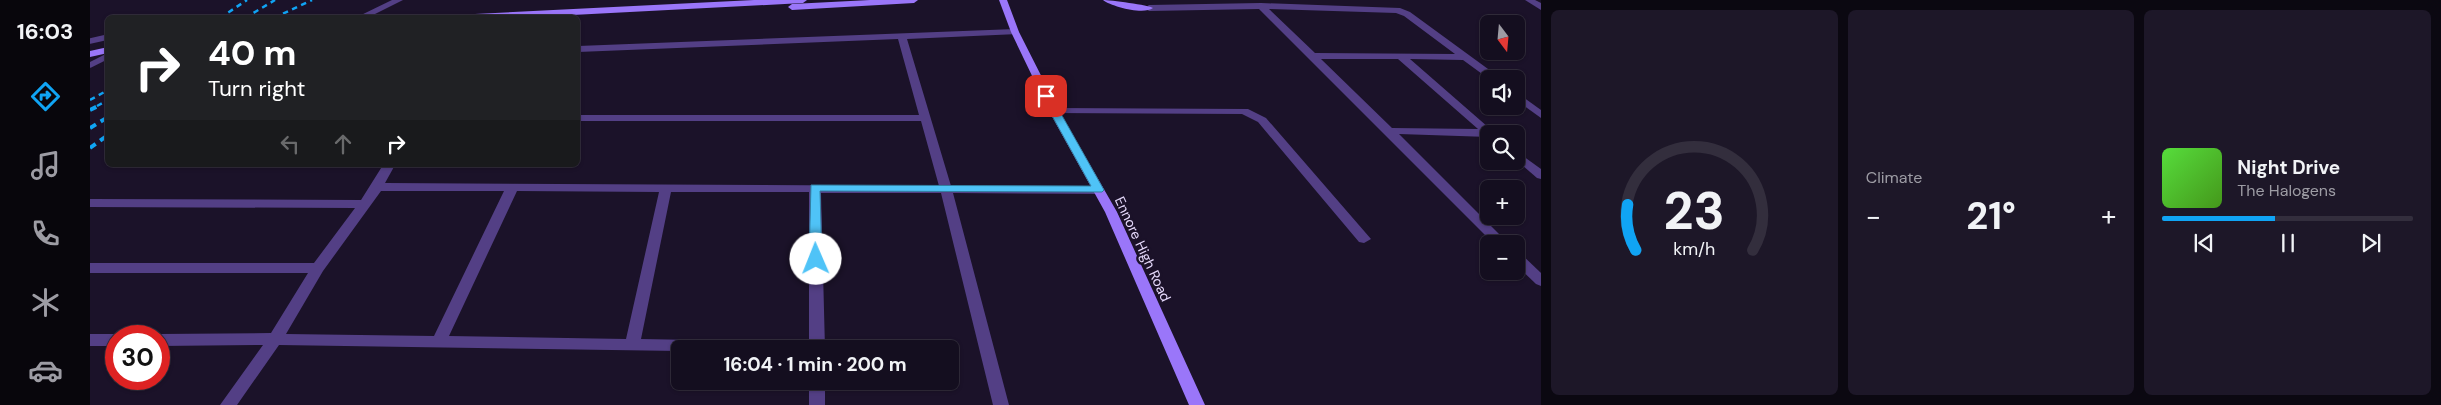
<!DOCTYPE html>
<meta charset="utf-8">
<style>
body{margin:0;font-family:"DM Sans",sans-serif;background:#1d1728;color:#f1f3f6;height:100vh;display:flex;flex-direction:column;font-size:19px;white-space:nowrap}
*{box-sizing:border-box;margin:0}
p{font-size:16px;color:#9d9ca4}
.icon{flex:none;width:28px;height:28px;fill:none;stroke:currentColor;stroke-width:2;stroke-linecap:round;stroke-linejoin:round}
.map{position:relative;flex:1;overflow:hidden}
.side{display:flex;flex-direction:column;gap:10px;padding:10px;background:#0b0811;width:900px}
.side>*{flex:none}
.top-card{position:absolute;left:15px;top:15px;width:475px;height:152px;border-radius:8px;box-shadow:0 1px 4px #0004,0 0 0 1px #332e3d;background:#202124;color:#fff;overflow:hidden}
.needle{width:32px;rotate:164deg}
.fabs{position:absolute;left:1390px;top:15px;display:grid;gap:10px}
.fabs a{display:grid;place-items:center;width:45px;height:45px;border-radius:8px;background:#140e1f;box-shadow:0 1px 4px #0004,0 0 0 1px #332e3d;font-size:25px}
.speed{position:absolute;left:15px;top:325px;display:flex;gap:10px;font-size:25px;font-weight:700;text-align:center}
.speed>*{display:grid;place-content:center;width:65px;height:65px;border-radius:50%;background:#140e1f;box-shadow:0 1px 4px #0004,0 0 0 1px #332e3d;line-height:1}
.speed .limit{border:8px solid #d22;background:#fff;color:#111}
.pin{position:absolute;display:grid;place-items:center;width:42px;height:42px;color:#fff;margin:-21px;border-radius:10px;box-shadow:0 2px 8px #0006}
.me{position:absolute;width:55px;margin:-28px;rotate:359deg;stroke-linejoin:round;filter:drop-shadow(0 0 4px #0008)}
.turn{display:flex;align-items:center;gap:18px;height:105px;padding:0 20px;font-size:22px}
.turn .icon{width:65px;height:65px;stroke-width:2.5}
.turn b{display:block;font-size:35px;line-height:42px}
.lanes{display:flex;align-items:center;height:48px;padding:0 20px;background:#0003;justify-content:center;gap:25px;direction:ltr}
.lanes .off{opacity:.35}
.big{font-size:38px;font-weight:700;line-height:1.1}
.side .widget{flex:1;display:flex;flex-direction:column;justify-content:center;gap:8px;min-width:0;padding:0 18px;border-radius:8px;background:#1d1728}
.side .dial{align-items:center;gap:0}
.dial svg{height:130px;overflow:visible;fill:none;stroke:#332e3d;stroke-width:7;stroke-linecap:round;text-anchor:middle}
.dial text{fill:#f1f3f6;stroke:none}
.song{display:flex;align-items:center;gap:15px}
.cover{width:60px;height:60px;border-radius:8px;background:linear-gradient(135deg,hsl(110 70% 55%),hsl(100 70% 35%))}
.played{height:5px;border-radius:2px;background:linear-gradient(90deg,#10a4f4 45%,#332e3d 45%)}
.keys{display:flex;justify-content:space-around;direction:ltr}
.heat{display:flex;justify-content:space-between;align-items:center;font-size:28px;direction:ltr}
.side .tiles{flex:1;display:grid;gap:10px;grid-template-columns:repeat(3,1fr)}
.trip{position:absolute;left:581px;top:340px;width:288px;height:50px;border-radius:8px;background:#140e1f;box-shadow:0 1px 4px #0004,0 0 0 1px #332e3d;font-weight:700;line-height:50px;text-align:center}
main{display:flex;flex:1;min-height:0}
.dock{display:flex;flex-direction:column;width:90px;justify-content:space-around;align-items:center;background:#08060c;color:#9d9ca4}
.dock .icon{width:35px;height:35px}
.dock .active{color:#10a4f4}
.dock b{font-size:22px;color:#f1f3f6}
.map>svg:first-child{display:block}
</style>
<main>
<nav class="dock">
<b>16:03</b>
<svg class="icon active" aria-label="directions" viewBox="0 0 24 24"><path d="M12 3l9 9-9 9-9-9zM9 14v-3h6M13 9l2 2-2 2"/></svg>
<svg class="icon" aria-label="music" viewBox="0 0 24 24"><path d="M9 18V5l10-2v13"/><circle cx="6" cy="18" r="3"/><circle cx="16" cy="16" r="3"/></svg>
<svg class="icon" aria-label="phone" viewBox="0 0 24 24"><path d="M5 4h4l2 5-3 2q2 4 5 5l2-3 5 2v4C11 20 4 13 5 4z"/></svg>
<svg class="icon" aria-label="climate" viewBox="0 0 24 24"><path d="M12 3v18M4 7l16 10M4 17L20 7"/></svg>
<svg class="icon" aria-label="car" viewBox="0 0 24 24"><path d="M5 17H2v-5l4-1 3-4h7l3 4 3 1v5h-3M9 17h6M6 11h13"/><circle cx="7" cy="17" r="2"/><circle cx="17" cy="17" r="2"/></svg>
</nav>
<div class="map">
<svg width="1451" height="405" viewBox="0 0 1451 405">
<rect width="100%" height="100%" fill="#1b1229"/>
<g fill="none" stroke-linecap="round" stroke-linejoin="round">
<g stroke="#533f85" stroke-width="5.5">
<path d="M0,41L18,37"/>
<path d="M0,65L18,56"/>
</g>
<g fill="#533f85" fill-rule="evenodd">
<path d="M302,0H313L277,18L267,17Z"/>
<path d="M1435,0H1445L1451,3V10Z"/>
<path d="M1171,3L1310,8L1320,12L1409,77L1410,79H1399L1373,60L1320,59L1406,134H1399V137L1309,134L1419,244H1404L1169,9L1059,11L1055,8L1059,5ZM1179,9L1306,13L1314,16L1365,54L1225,53ZM1231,59H1308L1388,129L1302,128Z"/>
<path d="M925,29L929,32L928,34L817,39L861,186H1008L1014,190L1008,194L863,193L919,405H903L851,193H731L735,349H590V351L189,345L147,405H130L173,345L69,346V336H63L69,334L181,333L218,273H0V263H224L265,208L0,207V199L271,200L293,165H305L295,183L849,186L831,121H488V115H829L808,39L488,52V46ZM291,191H414L344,336L196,334L233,271ZM427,191L569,192L536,339L359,336ZM581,192H719V342L551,339Z"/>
<path d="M1426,92L1451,110V118L1426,100Z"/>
<path d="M964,108L1158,109L1176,118L1281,239L1274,243L1269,242L1168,122L1152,114L960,113L959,111Z"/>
<path d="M1426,151L1451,169V179L1447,178L1426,160Z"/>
<path d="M1426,253L1431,254L1451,273V286L1446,284L1426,265Z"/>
<path d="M0,334H26L32,336H26V346H0Z"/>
<rect x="719" y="381" width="16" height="24"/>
</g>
<g fill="#9a76f9" fill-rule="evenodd">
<path d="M664,0H717L713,3L425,18H361L365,15Z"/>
<path d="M780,0H828L824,3L702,10L698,7L702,4Z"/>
<path d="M909,0H917L929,32L969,111L1027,212L1115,405H1099L1015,212L959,111L921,32Z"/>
<path d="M1013,0C1020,0 1059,5 1063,8C1054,15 1022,7 1013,0Z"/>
<path d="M18,47V53L0,57V51Z"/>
</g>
<g stroke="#10a4f4" stroke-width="2.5" stroke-dasharray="5.5 4.5" stroke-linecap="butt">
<path d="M130,18L157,0"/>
<path d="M155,18L185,0"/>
<path d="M184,18L222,0"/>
<path d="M0,100L18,90"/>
<path d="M7,106L18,100"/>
</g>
<g stroke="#10a4f4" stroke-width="4" stroke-dasharray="7 5.5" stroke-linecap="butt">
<path d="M0,110L10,105"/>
<path d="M0,128L18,117"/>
<path d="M0,148L18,135"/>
</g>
</g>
<path fill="#4fc3f7" stroke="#337fa1" d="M953,94L961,96L1014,190L1012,192L730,191L732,259L726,263L721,262L719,259L721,185L1001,186L951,96Z"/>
<g text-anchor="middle" stroke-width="5" stroke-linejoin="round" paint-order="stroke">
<g font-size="14" fill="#e7dbfd" stroke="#1b1229">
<text transform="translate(1053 249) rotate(65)" y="5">Ennore High Road</text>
</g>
</g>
</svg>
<div class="fabs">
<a><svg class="needle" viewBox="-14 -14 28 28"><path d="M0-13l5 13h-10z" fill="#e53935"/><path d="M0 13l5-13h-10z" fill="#9d9ca4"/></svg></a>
<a><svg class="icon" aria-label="sound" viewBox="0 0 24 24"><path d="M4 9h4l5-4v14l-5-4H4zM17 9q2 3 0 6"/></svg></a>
<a><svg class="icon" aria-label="search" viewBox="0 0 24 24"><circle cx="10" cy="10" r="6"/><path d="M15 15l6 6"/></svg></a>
<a>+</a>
<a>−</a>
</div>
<div class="speed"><div class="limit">30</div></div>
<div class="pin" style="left:956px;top:96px;background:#d93025"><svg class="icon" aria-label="arrive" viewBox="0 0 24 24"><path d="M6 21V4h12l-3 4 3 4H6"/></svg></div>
<svg class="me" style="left:726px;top:259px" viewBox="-20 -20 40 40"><circle r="19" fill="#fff"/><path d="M0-13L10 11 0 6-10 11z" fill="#4fc3f7"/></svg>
<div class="trip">16:04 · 1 min · 200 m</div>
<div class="top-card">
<div class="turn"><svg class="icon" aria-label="right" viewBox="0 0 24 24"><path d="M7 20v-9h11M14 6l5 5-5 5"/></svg><div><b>40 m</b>Turn right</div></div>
<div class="lanes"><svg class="icon off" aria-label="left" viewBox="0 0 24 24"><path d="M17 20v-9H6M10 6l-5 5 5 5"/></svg><svg class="icon off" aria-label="ahead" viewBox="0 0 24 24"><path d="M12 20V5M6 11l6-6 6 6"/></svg><svg class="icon" aria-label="right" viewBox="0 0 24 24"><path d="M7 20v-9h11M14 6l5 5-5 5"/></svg></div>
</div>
</div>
<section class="side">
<div class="tiles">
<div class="widget dial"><svg viewBox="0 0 100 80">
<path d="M14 69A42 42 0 1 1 86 69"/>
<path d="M14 69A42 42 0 0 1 9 41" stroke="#10a4f4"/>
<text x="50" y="56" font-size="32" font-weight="700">23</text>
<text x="50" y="72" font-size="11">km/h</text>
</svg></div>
<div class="widget"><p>Climate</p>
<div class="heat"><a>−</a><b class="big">21°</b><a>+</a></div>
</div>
<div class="widget">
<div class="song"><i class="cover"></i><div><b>Night Drive</b><p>The Halogens</p></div></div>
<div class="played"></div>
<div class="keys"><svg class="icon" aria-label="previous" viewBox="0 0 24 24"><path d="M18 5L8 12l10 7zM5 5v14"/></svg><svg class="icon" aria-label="pause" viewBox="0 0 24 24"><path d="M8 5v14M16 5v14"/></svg><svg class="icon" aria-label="next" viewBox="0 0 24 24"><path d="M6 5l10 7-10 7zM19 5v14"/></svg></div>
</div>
</div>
</section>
</main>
